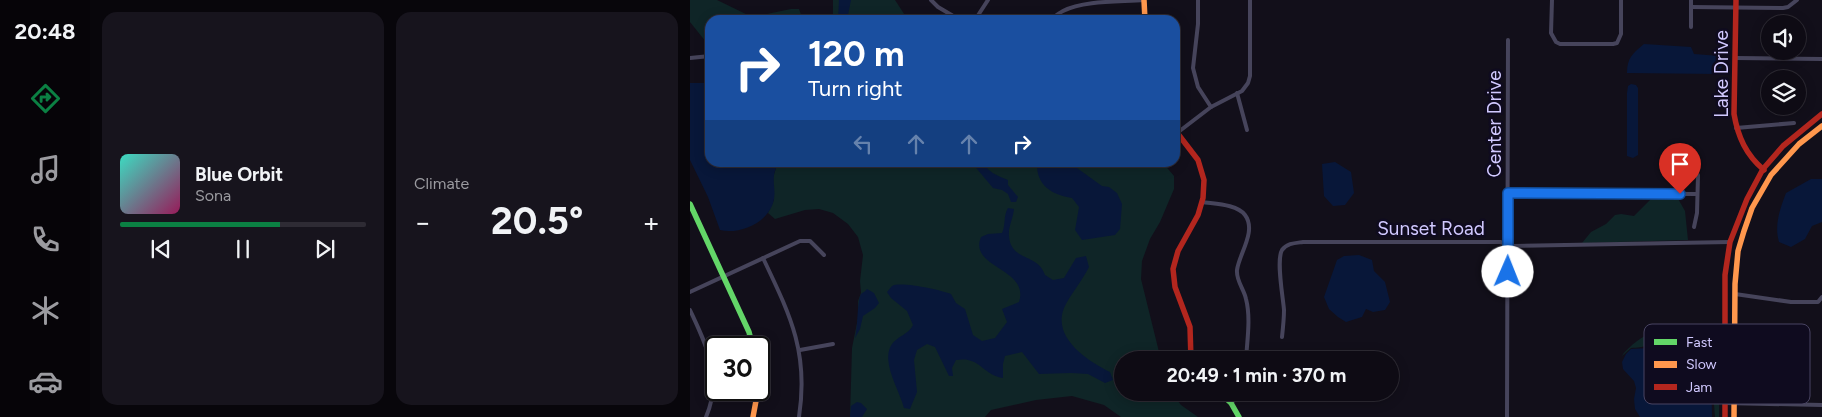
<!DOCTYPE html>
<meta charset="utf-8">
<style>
body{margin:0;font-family:Figtree,sans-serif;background:#17141d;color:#f1f3f6;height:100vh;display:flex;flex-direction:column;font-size:19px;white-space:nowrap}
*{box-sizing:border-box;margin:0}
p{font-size:16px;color:#9b9ba0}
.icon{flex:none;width:28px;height:28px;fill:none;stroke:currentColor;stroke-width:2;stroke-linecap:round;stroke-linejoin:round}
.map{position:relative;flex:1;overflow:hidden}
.sheet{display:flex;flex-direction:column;gap:12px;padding:12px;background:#08060b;width:600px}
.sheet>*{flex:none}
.guide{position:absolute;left:15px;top:15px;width:475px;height:152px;border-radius:15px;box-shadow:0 2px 12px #0003,0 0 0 1px #2e2b34;background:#1a4fa0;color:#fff;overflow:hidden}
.tools{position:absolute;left:1071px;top:15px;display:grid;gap:10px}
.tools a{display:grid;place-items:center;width:45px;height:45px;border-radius:50%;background:#0e0b14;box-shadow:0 2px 12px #0003,0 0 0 1px #2e2b34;font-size:25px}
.speed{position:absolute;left:15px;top:336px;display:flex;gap:10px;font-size:25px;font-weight:700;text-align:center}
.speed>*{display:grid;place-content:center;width:65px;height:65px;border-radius:50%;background:#0e0b14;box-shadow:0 2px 12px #0003,0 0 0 1px #2e2b34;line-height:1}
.speed .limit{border:2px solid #111;border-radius:8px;background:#fff;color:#111}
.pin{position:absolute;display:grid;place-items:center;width:42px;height:42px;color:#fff;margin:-51px -21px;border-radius:50% 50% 50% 0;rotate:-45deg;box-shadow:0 0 5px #0007}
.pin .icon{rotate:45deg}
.me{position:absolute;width:55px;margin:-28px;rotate:1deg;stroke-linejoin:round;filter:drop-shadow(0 0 4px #0008)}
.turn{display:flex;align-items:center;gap:18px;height:105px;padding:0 20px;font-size:22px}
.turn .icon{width:65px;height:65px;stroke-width:2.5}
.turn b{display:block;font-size:35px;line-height:42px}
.lanes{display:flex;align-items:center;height:48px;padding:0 20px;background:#0003;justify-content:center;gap:25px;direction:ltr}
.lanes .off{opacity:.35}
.big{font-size:38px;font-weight:700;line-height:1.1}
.sheet .widget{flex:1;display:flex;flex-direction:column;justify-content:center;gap:8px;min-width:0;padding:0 18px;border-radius:15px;background:#17141d}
.song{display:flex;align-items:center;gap:15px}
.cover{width:60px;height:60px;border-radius:8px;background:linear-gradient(135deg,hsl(170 70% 55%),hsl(330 70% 35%))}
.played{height:5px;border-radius:2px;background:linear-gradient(90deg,#0b8043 65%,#2e2b34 65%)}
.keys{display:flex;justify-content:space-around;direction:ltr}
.heat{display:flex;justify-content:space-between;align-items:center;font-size:28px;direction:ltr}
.sheet .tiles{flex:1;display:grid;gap:12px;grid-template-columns:repeat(2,1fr)}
.trip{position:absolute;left:424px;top:351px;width:285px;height:50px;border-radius:25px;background:#0e0b14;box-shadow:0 2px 12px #0003,0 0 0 1px #2e2b34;font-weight:700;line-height:50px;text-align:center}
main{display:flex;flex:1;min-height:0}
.tab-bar{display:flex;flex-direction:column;width:90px;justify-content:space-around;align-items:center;background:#060408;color:#9b9ba0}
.tab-bar .icon{width:35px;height:35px}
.tab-bar .current{color:#0b8043}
.tab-bar b{font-size:22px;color:#f1f3f6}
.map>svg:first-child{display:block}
</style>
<main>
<nav class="tab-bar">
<b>20:48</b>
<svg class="icon current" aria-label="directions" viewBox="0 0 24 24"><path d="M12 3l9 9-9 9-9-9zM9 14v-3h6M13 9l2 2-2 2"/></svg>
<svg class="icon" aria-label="music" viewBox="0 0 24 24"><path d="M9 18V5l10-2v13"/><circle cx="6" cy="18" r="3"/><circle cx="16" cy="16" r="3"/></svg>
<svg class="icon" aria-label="phone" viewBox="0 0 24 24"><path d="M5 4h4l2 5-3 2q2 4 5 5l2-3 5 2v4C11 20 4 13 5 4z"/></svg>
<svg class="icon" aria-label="climate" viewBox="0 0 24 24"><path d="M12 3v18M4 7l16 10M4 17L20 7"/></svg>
<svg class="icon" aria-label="car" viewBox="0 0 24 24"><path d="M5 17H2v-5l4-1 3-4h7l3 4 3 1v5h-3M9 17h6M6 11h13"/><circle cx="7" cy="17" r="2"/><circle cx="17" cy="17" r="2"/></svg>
</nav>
<section class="sheet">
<div class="tiles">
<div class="widget">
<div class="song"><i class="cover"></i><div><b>Blue Orbit</b><p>Sona</p></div></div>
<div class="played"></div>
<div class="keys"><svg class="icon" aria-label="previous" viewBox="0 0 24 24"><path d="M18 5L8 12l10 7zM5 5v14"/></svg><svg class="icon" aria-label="pause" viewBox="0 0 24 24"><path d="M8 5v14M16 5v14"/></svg><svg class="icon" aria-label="next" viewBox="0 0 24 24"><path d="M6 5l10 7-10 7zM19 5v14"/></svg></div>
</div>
<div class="widget"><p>Climate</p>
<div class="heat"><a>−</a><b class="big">20.5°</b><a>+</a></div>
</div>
</div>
</section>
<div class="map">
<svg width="1132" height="417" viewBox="0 0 1132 417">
<rect width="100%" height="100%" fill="#120f1a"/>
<g fill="#0f2527">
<path d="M0,0H27L62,17L101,9H109L113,20H20V47L0,22Z"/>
<path d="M143,0H205L218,20H143Z"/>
<path d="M79,163H473L484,176V189L470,222L460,239L452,261L451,279L471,360H432V392L482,393L491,405L508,417H431L414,405L382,396L346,400L301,410L295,417H160L162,348L168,318V301L171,293L170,281L173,255L168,237L158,224L143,213L129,209L115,210L85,219L78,213L84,200L83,177L86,168Z"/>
<path d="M964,196L987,197L995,211L998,240L892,243L901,232L916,224L925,215L931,214L944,216Z"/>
<path d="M978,327L999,328L1010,335L1017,337L1021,342L1024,377L1029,384V417H1025C1024,405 1024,393 1019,382C1016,376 1010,372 1007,366C1005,361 1006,356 1005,351C1002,327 986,325 968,334C963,347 953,347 941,348L932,356C934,352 936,351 940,347C953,335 961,333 978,327Z"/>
</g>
<g fill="#081739">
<path d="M149,0H161L157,20H148Z"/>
<path d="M954,44L1001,47L1004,54L1030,56L1032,66L1029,74L937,73C937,58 943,53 954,44Z"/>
<path d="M0,83H20V162L79,163L86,168C81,180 86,188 84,199C80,222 50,235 30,230L18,197L0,160Z"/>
<path d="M941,84L946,85L948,88V155L943,158L937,156V93L938,86Z"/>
<path d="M645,162L661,172L664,193L655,205L643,206L634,196L632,164Z"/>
<path d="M282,163H293C300,173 306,175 318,180V185L328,197L326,202H321L318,194L312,190L303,188Z"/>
<path d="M347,163H380L412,186L419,187L427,193L432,204L430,229L425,235L392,240L385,230L389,207L382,198C362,195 346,185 347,163Z"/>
<path d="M1121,179H1132V222L1122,226L1115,239L1101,247L1089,242C1084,225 1090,209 1096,193Z"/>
<path d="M318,208L324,209C323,219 318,227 319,236C321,262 348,253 355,275L363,280L374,278L386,258L396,256L399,267C392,281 380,295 374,308C362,338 398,361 420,372L423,380L415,383L398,374L381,373L349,374L332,352L315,356L313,364V378C297,376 292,363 278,360C274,359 269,360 266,360L262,368L263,376H259L245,347L237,344L227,350L224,360L227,392L220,409L214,408C210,391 190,361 202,344C208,336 219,334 223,325L217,311L201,298L197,292C199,290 200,288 202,286C210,281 251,290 261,294L266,303L275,309L283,335L292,341L305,338L317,322L312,309L329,302C340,268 278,268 291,237L298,234L312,233C316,225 313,216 318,208Z"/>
<path d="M669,255L682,260L684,271L695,282L700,302L695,310L683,312L676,309L672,317L656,322L648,317L639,309L634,297L647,260L654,256Z"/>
<path d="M177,289L184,293L189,303L185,308L173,316L170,329L165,338C168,327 167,300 171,294C172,293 176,291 177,289Z"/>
<path d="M982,331C1009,330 998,353 1006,369C1009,374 1013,377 1016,382C1022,392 1022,405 1022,417H950L945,409L944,399L946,388L944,381L933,369L932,362L936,354L941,349L959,348L968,341L970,335Z"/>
<path d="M167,402L171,403L177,409L172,417H160L161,406Z"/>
</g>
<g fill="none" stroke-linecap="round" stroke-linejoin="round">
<g stroke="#46445b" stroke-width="4">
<path d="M241,0L248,7L270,20"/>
<path d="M508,0V24L503,68L508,87L521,107"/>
<path d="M862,0L861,33L866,42L870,44H923L927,43L931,34V0"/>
<path d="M1001,7L1093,8L1098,7L1107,0"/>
<path d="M285,20L298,0"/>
<path d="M360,20C364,17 369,13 373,11C394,0 431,2 454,0"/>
<path d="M1001,27V0"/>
<path d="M0,58L20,56"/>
<path d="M1046,58L1132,59"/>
<path d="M547,93L557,130"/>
<path d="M1046,128L1104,123"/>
<path d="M487,133L521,107L552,91L558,83L560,76V0"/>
<path d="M818,193L1007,194"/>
<path d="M512,202C524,204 547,204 555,215C567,231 549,254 547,270C546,281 554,289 556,299C561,318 557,341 556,360"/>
<path d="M1004,227L1007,213L1008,175"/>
<path d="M73,258C100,315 119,352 109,417"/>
<path d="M0,292L110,241H120L134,255"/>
<path d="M1045,294L1101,302H1128L1132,297"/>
<path d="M0,310C17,347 33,377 16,417"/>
<path d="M592,337C593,328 594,319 594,310C593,297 586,260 592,250C597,243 606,243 613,242H810L824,246L1040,242"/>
<path d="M110,350L143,344"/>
<path d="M541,403L553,392"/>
<path d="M1035,403L1132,405"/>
<path d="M817,417L818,40"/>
</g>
<g stroke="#63d668" stroke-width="5.5">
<path d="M0,204L59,332L63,348"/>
<path d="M529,392L541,403L549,417"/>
</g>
<g stroke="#ff974d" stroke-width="5.5">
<path d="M454,0L455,20"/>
<path d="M63,417L68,390"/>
<path d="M1044,417L1045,284L1048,251L1054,231L1062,208L1081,175L1109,144L1132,126"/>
</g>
<g stroke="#b3261e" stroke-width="5.5">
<path d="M1046,0L1044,114C1048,137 1056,155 1074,170"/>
<path d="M485,130L508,160L514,180L513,198L508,215L488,251L483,269L485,287L500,327L501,360"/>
<path d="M1035,417V275L1040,242L1057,199L1073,169L1093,146L1132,114"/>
</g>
</g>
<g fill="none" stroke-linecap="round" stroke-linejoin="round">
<defs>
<path id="route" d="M818,272V193L990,194"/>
</defs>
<use href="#route" stroke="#114b97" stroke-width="12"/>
<use href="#route" stroke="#1a73e8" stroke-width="9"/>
</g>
<g text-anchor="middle" stroke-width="5" stroke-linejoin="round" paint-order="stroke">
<g font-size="19" fill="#d1c9ff" stroke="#0f0b1f">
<text transform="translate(1031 74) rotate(-90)" y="7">Lake Drive</text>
<text transform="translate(804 124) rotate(-90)" y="7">Center Drive</text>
<text x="741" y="235">Sunset Road</text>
</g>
</g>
<rect x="954" y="324" width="166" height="80" rx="8" fill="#0f0b1f" stroke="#494462" stroke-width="1"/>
<rect x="964" y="339" width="23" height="6" fill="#63d668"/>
<rect x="964" y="361" width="23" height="7" fill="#ff974d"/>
<rect x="964" y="384" width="23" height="6" fill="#b3261e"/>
<g font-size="14" fill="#d1c9ff">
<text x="996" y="347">Fast</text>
<text x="996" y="369">Slow</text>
<text x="996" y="392">Jam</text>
</g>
</svg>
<div class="tools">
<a><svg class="icon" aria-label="sound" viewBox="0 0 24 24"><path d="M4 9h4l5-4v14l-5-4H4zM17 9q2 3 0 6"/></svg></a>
<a><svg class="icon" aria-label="layers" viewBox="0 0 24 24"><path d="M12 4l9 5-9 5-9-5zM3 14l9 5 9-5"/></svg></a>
</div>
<div class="speed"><div class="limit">30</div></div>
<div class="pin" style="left:990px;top:194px;background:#d93025"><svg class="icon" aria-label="arrive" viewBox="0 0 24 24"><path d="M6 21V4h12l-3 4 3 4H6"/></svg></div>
<svg class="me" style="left:818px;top:272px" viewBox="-20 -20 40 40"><circle r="19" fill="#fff"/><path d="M0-13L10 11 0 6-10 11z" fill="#1a73e8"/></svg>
<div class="trip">20:49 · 1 min · 370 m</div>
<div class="guide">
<div class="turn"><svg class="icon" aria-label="right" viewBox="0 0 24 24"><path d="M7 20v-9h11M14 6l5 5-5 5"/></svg><div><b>120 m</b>Turn right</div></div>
<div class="lanes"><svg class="icon off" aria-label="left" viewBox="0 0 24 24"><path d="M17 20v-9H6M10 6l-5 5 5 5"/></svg><svg class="icon off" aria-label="ahead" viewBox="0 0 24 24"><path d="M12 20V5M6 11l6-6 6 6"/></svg><svg class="icon off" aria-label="ahead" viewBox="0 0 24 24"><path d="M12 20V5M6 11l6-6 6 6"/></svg><svg class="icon" aria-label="right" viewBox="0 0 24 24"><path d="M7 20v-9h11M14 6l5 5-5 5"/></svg></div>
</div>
</div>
</main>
